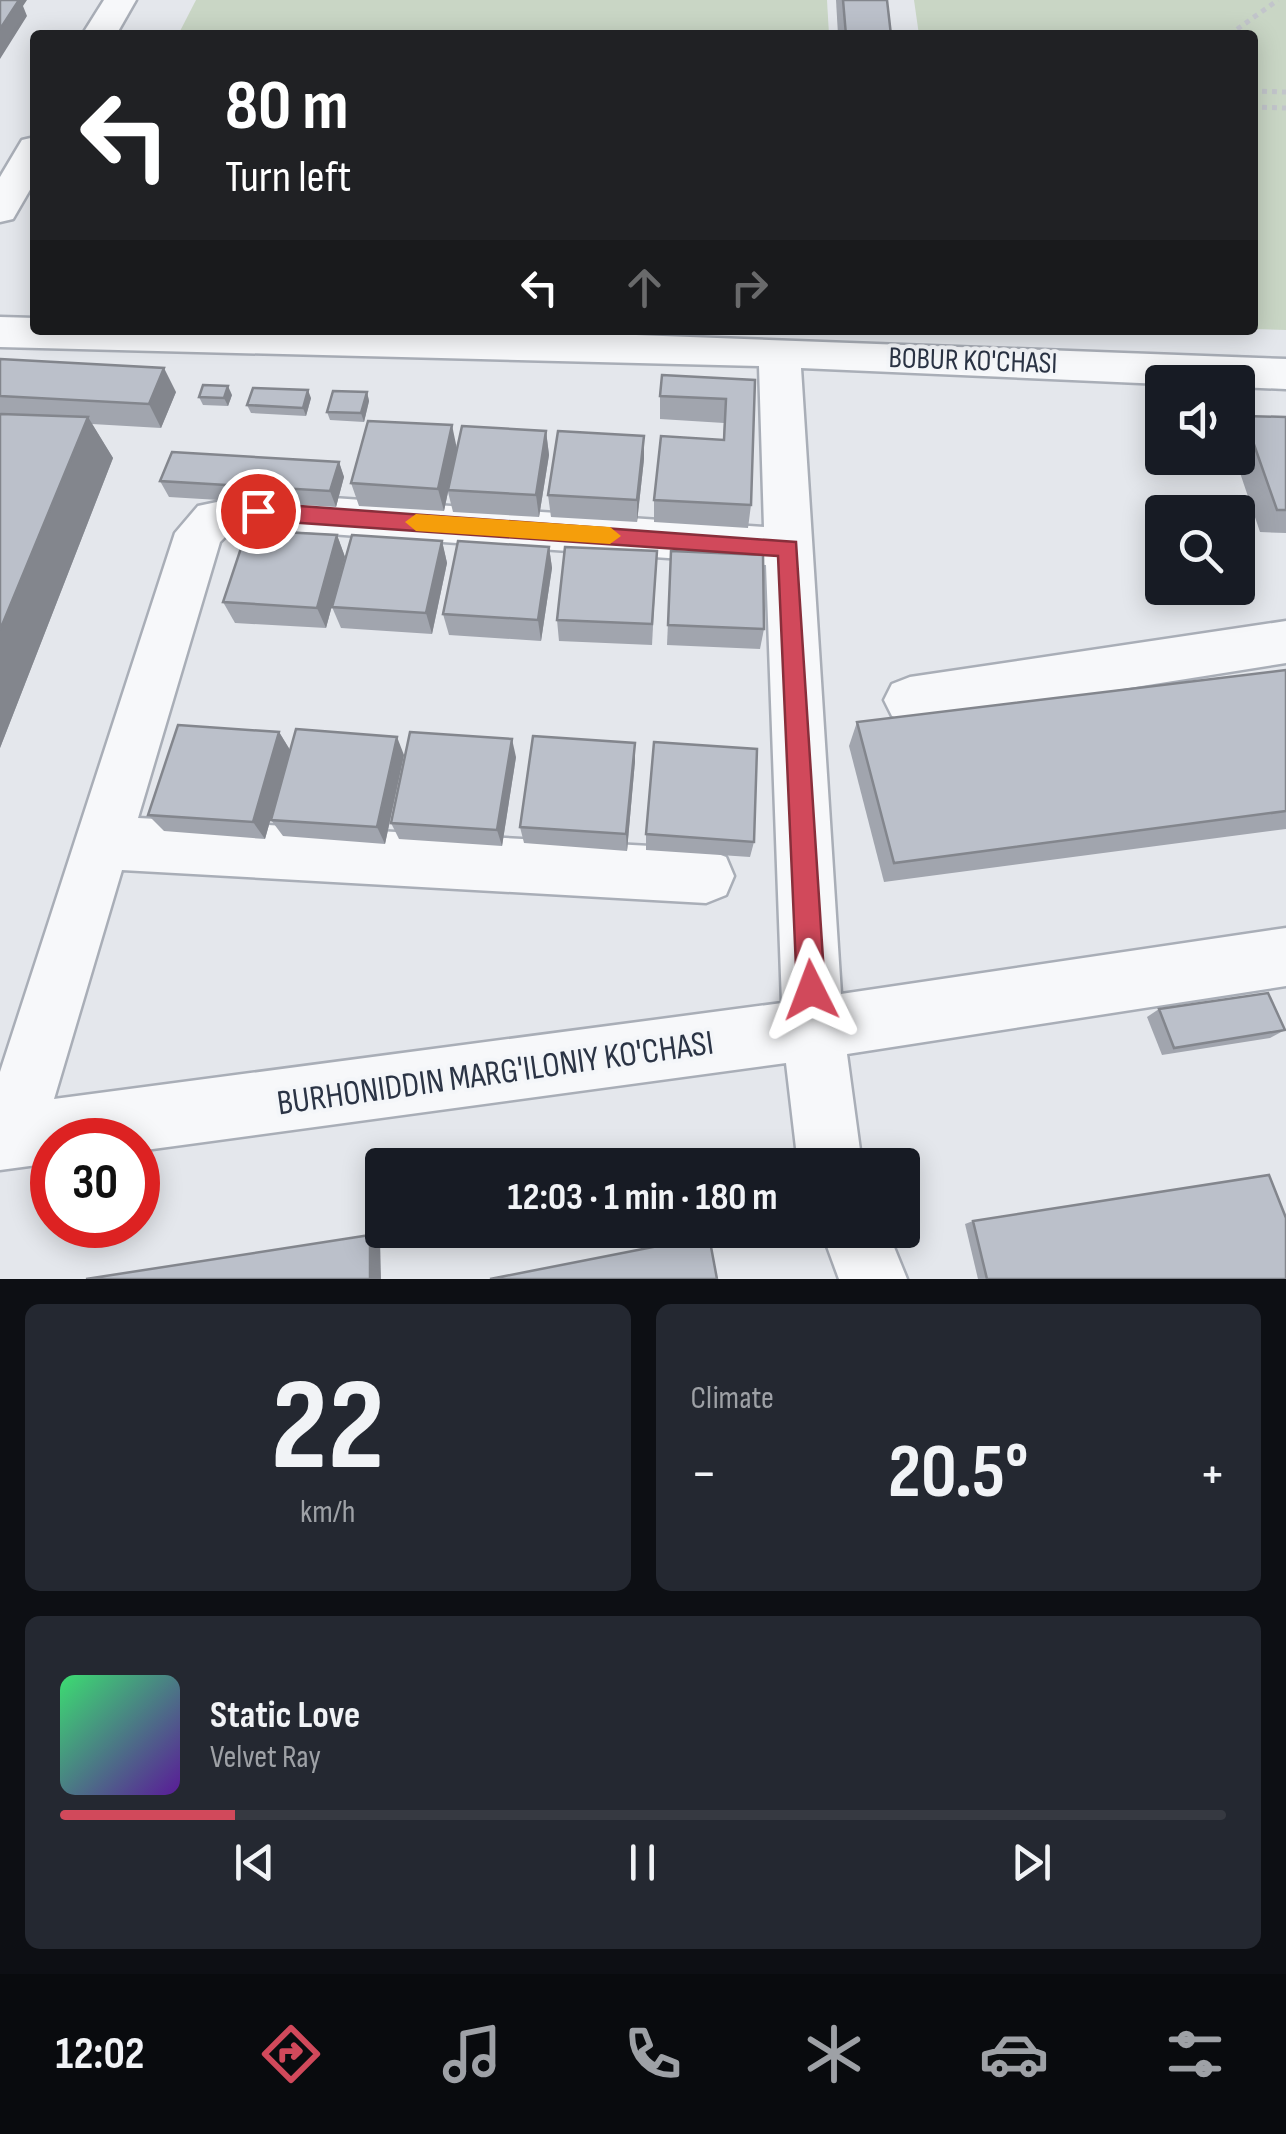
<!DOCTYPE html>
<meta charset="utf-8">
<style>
body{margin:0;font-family:"Sofia Sans Condensed",sans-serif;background:#242831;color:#f1f3f6;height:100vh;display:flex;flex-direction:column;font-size:38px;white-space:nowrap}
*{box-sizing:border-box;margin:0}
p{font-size:32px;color:#9ea1a6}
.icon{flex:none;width:55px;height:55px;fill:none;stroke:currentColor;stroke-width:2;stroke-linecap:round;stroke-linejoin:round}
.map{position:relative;height:1279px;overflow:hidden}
.drawer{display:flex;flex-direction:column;gap:25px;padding:25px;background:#0d0f14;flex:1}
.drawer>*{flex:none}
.hud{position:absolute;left:30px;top:30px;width:1228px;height:305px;border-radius:10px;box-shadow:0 5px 25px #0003;background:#202124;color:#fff;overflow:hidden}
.fabs{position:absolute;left:1145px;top:365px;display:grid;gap:20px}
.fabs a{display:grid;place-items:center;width:110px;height:110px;border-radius:10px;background:#171b24;box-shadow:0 5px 25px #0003;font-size:50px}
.speed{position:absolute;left:30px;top:1118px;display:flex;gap:20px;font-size:50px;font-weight:700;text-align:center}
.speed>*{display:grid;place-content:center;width:130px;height:130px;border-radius:50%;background:#171b24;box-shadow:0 5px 25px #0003;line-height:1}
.speed .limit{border:15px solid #d22;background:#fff;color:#111}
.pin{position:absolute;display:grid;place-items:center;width:85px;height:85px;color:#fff;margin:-42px;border:5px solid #fff;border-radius:50%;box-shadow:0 2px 10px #0007}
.me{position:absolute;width:110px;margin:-55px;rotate:357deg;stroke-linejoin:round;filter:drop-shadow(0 0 8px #0008)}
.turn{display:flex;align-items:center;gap:35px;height:210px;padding:0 30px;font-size:45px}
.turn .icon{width:130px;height:130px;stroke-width:2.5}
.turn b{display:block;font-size:70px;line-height:85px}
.lanes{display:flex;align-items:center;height:95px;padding:0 30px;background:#0003;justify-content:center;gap:50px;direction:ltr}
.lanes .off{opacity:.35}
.big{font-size:75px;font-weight:700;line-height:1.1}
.drawer .widget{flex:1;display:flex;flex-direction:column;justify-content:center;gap:15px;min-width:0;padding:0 35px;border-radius:15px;background:#242831}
.drawer .dial{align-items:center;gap:0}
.dial b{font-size:130px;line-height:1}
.song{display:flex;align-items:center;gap:30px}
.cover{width:120px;height:120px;border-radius:15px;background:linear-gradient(135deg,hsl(140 70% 55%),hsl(270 70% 35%))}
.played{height:10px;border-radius:5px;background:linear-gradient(90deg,#d1495b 15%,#363941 15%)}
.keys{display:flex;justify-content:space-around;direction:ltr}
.heat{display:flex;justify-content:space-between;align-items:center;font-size:55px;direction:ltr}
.drawer .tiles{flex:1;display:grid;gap:25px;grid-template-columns:1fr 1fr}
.widget:last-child{grid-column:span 2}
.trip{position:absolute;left:365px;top:1148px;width:555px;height:100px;border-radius:10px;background:#171b24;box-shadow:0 5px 25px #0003;font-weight:700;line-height:100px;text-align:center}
.menu{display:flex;height:160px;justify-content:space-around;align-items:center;background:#090b0e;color:#9ea1a6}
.menu .icon{width:70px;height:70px}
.menu .selected{color:#d1495b}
.menu b{font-size:45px;color:#f1f3f6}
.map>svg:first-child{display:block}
</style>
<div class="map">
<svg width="1286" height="1279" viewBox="0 0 1286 1279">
<rect width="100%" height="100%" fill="#e4e7ec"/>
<g fill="#c9d6c5">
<path d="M196,0H827L829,35H178Z"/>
<path d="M914,0H1286V330L1253,329L1252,35H919Z"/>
</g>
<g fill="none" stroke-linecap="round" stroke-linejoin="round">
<defs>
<g id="minor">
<path d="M104,0H136L116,35H82Z"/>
<path d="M35,137V181L13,219L0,222V177L22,140Z"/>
<path d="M0,317L35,318V330H498L1286,359V389L1238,387V382L1162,384L801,368L841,994L1286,928V986L847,1054L862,1165H798L786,1063L138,1151V1140H52V1163L0,1170V1072L175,533L198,506L259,493L764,527L759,366L0,347ZM259,529L766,565L782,1003L54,1099L122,870L706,903L726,895L734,876L726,857L706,849L138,818L220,542L227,535Z"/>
<path d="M1286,621V663L910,723L892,716L884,700L892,684L910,677Z"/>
<path d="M821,1230H887L907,1279H839Z"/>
</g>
</defs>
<use href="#minor" stroke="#a9aeb7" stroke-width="5"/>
<g stroke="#c2c5cb" stroke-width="5" stroke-dasharray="5 5" stroke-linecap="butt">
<path d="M1229,35L1278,0"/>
<path d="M1252,91L1286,92"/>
<path d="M1252,107L1286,108"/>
</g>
<use href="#minor" fill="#f7f8fa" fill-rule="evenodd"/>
</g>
<g fill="#a1a5ae">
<path d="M836,0H887L891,35H838Z"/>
<path d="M1006,330H1181L1178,335Z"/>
<path d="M0,359L176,392L161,428L92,424L113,458L0,748Z"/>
<path d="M755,380L751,505L748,528L654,522V500L723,440L724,423L660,419V396Z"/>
<path d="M367,392L369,401L364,422L330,420L327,412Z"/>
<path d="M232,395L228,406L203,405L199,397Z"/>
<path d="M311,398L306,416L251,413L247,405Z"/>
<path d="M1244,416L1286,417V533L1260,532L1235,458H1238V425Z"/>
<path d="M546,431L549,455L539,517L453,512L448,492L444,511L359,506L351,483Z"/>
<path d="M644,459L637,522L551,517L548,495Z"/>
<path d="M339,462L344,477L336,507L169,497L160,481Z"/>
<path d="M337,535L345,557L326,628L235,623L223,602Z"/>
<path d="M442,541L447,563L432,634L341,628L332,607Z"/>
<path d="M549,547L552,568L541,641L449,635L443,614Z"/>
<path d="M657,551L652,645L559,641L557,620Z"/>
<path d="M671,551L764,629L760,649L667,645Z"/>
<path d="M1286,670V829L884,882L849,746L857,722Z"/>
<path d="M279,732L290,750L265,839L164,831L148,815Z"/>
<path d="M635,743V761L627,851L524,843L520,827Z"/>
<path d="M404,755L385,844L283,836L271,820Z"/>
<path d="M516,757L502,846L399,839L391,823Z"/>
<path d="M646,834L754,842L750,857L646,850Z"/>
<path d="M1159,1009L1285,1030L1270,1038L1162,1055L1147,1017Z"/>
<path d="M973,1221L1286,1279H978L965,1224Z"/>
</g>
<g fill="#83868d">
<path d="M9,0H27L23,6L27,16L0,59V29Z"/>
<path d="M164,368L176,392L161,428L149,404Z"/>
<path d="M228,386L232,395L228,406L224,398Z"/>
<path d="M308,390L311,398L306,416L303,408Z"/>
<path d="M367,392L369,401L364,422L361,413Z"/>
<path d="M88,417L113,458L0,748V630Z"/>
<path d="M452,425L457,449L444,511L438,489Z"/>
<path d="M546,431L549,455L539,517L536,495Z"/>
<path d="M644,436V459L637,522V500Z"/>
<path d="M339,462L344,477L336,507L330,491Z"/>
<path d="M337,535L345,557L326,628L317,608Z"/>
<path d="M442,541L447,563L432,634L426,613Z"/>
<path d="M549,547L552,568L541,641L538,620Z"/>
<path d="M279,732L290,750L265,839L253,822Z"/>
<path d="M397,737L404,755L385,844L377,827Z"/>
<path d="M512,739L516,757L502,846L497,830Z"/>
<path d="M635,743V761L627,851L626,834Z"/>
<path d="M370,1235L380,1239L381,1279H370Z"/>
</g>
<g fill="#bbc0ca" stroke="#83868d" stroke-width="2.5">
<path d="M0,0H19L0,29Z"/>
<path d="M843,0H887L891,35H846Z"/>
<path d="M0,359L164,368L149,404L0,396Z"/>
<path d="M662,375L755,380L751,505L654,500L661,436L724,440L726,399L660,396Z"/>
<path d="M203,385L228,386L224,398L199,397Z"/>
<path d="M253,388L308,390L303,408L247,405Z"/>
<path d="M333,391L367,392L361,413L327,412Z"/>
<path d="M1,414L88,417L0,630V415Z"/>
<path d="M1244,416L1286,417V510H1277Z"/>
<path d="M368,421L452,425L438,489L351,483Z"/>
<path d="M462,426L546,431L536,495L448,490Z"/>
<path d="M558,431L644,436L637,500L548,495Z"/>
<path d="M172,452L339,462L330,491L160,481Z"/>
<path d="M247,530L337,535L317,608L223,602Z"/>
<path d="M352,535L442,541L426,613L332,607Z"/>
<path d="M458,541L549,547L538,620L443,614Z"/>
<path d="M565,547L657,551L652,624L557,620Z"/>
<path d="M671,551L763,555L764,629L668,625Z"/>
<path d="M1286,670V811L894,863L857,722Z"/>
<path d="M178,725L279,732L253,822L148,815Z"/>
<path d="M296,729L397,737L377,827L271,820Z"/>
<path d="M410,732L512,739L497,830L391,823Z"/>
<path d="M533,736L635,743L626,834L520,827Z"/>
<path d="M654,742L757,749L754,842L646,834Z"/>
<path d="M1268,993L1285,1030L1174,1048L1159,1009Z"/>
<path d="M1269,1175L1286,1218V1279H987L973,1221Z"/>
<path d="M370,1235V1279H86Z"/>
<path d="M709,1236L717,1279H490Z"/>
</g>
<path fill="#d1495b" stroke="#882f3b" stroke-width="2.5" d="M258,503L796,542L825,990L821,1000L811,1004L801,1000L797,990L778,556L258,520L248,511Z"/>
<path fill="#f59e0b" d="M416,514L610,527L621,536L610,544L416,531L405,522Z"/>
<g text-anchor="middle" stroke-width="8" stroke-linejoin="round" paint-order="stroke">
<g font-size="30" fill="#2b3445" stroke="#f4f6f9">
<text transform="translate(973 360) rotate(2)" y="10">BOBUR KO'CHASI</text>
</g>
<g font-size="35" fill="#2b3445" stroke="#f4f6f9">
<text transform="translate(495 1072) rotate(-8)" y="12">BURHONIDDIN MARG'ILONIY KO'CHASI</text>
</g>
</g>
</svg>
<div class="fabs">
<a><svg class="icon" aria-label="sound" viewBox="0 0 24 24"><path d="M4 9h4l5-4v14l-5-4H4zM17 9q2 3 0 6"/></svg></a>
<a><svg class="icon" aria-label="search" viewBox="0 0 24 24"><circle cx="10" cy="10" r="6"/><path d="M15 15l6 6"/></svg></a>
</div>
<div class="speed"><div class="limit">30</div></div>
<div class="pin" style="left:258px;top:511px;background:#d93025"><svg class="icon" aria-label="arrive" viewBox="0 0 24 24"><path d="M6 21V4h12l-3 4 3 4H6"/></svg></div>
<svg class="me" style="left:811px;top:990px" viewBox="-20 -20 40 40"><path d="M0-17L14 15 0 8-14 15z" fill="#d1495b" stroke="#fff" stroke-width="4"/></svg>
<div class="trip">12:03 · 1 min · 180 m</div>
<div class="hud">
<div class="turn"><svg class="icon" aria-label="left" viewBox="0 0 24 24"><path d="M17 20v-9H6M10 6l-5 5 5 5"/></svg><div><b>80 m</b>Turn left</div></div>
<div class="lanes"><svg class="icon" aria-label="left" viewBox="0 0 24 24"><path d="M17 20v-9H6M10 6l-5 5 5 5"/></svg><svg class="icon off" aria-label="ahead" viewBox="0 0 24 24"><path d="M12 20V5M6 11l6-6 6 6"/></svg><svg class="icon off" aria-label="right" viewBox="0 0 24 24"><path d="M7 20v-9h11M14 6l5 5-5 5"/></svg></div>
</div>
</div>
<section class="drawer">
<div class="tiles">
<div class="widget dial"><b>22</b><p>km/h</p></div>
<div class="widget"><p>Climate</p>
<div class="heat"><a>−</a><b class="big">20.5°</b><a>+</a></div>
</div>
<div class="widget">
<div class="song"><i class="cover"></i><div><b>Static Love</b><p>Velvet Ray</p></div></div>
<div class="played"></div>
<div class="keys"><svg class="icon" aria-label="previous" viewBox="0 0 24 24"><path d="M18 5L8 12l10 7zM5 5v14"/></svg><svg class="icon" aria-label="pause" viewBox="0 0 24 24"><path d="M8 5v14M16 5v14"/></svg><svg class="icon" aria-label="next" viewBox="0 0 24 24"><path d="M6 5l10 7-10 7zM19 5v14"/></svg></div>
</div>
</div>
</section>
<nav class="menu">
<b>12:02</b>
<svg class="icon selected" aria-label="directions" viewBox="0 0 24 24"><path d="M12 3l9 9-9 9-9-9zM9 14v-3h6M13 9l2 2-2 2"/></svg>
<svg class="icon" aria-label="music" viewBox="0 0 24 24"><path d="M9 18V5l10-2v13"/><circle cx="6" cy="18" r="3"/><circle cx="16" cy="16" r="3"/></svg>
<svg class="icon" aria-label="phone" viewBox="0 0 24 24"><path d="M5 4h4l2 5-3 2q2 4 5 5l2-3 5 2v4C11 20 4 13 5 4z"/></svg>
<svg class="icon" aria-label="climate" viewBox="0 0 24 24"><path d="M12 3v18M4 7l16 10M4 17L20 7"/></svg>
<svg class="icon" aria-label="car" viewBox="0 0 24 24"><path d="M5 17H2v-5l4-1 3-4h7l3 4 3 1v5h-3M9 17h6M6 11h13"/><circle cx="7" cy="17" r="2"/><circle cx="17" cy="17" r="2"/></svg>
<svg class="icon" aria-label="filters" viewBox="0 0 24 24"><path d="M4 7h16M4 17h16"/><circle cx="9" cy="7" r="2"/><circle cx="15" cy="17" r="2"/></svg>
</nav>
